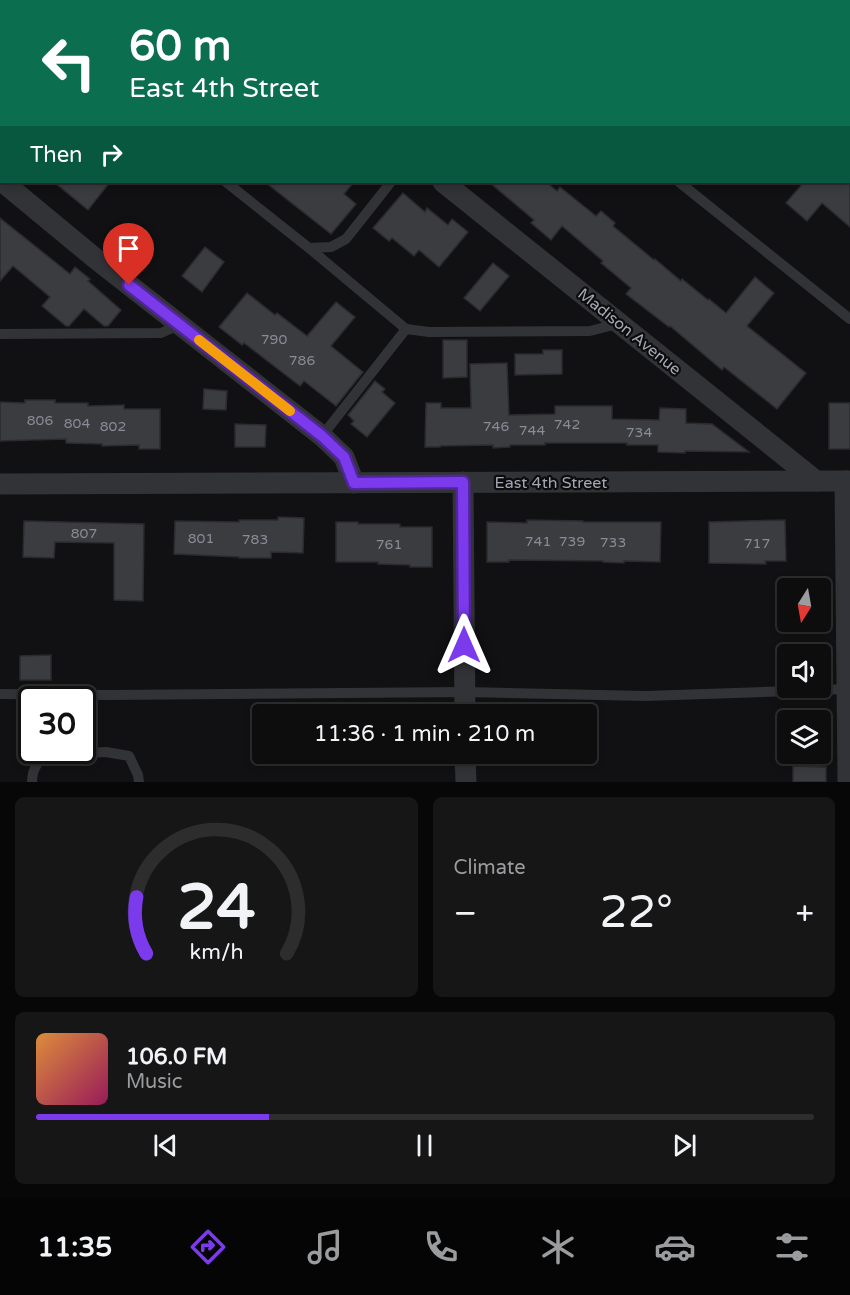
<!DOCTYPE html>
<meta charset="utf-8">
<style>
body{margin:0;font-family:"Varela Round",sans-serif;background:#161617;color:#f1f3f6;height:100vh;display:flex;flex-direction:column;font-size:22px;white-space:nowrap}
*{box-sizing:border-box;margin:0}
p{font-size:20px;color:#9a9c9e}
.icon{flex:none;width:33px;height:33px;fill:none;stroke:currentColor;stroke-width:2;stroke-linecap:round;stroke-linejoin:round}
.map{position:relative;height:782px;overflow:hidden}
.panel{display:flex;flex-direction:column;gap:15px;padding:15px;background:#070708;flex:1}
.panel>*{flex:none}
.hud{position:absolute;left:0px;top:0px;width:850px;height:183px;box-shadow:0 3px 9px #0003,0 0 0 2px #2d2d2e;background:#0b6e4f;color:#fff;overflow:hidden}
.needle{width:39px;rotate:191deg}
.tools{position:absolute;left:777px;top:578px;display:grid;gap:12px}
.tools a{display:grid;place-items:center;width:54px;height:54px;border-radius:6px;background:#0d0d0e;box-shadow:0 3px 9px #0003,0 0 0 2px #2d2d2e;font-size:30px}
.speed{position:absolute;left:18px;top:686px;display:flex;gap:12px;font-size:30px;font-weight:700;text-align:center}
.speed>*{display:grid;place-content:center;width:78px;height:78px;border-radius:50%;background:#0d0d0e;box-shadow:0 3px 9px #0003,0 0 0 2px #2d2d2e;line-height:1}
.speed .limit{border:3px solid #111;border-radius:9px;background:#fff;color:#111}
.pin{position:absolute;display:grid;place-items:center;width:51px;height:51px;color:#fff;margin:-62px -26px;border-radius:50% 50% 50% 0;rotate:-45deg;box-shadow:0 0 6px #0007}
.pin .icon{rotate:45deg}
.me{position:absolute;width:66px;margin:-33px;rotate:0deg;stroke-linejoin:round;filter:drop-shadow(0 0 4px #0008)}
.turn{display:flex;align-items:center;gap:21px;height:126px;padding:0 30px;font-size:27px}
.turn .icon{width:78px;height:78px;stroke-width:2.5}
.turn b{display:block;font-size:42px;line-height:51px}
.then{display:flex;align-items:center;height:57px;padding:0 30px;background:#0003;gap:12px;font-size:22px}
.big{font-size:45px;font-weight:600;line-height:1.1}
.panel .widget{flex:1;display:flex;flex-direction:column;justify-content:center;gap:9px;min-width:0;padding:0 21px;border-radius:9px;background:#161617}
.panel .dial{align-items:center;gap:0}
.dial svg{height:156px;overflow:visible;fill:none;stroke:#2d2d2e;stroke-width:7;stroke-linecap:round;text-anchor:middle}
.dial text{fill:#f1f3f6;stroke:none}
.song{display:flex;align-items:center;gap:18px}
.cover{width:72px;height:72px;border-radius:9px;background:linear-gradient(135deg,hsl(30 70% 55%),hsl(330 70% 35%))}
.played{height:6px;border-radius:3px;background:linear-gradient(90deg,#7c3aed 30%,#2d2d2e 30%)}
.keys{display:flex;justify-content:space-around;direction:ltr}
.heat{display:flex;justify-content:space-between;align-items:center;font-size:33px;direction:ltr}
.panel .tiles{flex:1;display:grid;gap:15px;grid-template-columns:1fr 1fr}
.widget:last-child{grid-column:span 2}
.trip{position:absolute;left:252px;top:704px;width:345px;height:60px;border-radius:6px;background:#0d0d0e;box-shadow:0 3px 9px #0003,0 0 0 2px #2d2d2e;font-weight:600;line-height:60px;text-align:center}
.tabs{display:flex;height:96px;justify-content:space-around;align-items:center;background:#050506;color:#9a9c9e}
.tabs .icon{width:42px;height:42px}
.tabs .active{color:#7c3aed}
.tabs b{font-size:27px;color:#f1f3f6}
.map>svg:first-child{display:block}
</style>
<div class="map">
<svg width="850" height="782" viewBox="0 0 850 782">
<rect width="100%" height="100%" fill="#111113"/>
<g fill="#3b3c40" stroke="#2b2b2f" stroke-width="1.5">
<path d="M54,182H110L88,210Z"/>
<path d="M265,182H354L344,194L356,204L331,234Z"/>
<path d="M489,182H546L557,191L560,187L596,216L601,211L615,223L613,226L654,260L655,259L681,281L682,279L708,300L709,299L726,313L755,277L774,293L747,326L806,373L777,409L724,367L722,370L670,326L669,327L626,294L631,288L601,263L603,261L562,226L551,240L531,223L534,220Z"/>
<path d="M804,182H850V227L822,203L807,221L786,203Z"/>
<path d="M403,193L425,212L427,208L448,225L452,219L468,232L439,267L419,250L414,256L392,238L389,241L373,228Z"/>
<path d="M0,218L70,274L75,267L90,279L88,281L121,310L108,326H104L84,309L69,326H66L42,306L50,297L13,266L0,281Z"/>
<path d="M205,247L224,262L202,292L182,276Z"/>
<path d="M493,263L509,276L480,311L464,298Z"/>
<path d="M247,293L275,315L277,313L307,336L336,302L355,317L331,346L363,372L336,406L304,381L300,386L244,343L242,345L219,327Z"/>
<path d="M443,340H467V377L443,378Z"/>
<path d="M543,350H562V374L515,375V354H543Z"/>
<path d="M507,363L509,415L555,414V406H612V419L659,420L660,408L686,409V423L712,424L749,452L685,451V453L658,452V445H627V443H545V445H510V447L493,448V445L440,446V447H425L426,403H441V408H471L470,364Z"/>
<path d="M375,381L385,389L382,392L395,403L367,437L351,424L354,421L348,415Z"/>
<path d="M204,389L227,391L226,410L203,409Z"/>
<path d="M25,400H55V403H88V406L124,405V409H160V449H139V445L102,446V444L66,443V439L0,441V402L25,403Z"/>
<rect x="829" y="403" width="21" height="46"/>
<path d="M235,424L266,425L265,447H235Z"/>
<path d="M278,517L304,518L303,553L271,552V558H239V557L174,554L175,521L239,522V520H278Z"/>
<path d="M527,520L583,521V522H661L660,562L624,561V563L603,562V561L509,560V562H487V522L527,523Z"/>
<path d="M785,520L786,561H765L766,564L709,563V522Z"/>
<path d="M24,521L144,524L143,601L114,600V543L55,542L54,558L23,557Z"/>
<path d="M336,522H358V524H400V527H432V567H410V565L378,564V562H336Z"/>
<path d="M51,655V680H20V656Z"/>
<path d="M793,766L826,767V782H793Z"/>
</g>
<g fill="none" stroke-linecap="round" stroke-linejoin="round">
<g stroke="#323337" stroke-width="10">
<path d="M3,0L5,2"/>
<path d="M455,0L457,2"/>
<path d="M226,182L309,248L406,329L322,436"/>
<path d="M679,182L850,319"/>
<path d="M309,248L331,247L346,239L391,182"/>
<path d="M406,329L429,332L590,331L621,323"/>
<path d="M0,334L161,333L179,325"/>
<path d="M0,694L109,695L465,692L646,696L849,689"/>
<path d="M32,782C32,771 36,762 46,755L106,752L129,756L138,775L139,782"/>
</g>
<g stroke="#323337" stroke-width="21">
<path d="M221,0L223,2"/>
<path d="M695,0L697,2"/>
<path d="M100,2L101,0"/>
<path d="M0,99L2,97"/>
<path d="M849,124H850"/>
<path d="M3,182L96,259L322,436L344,457L354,483"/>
<path d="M443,182L816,481"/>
<path d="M845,481L848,782"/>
<path d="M463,482L465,714"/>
<path d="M0,484L850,481"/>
<path d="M465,753L466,782"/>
</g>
</g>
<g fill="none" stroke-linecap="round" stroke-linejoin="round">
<defs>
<path id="route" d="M129,285L322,436L344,457L354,483L463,482L464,645"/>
</defs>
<use href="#route" stroke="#51269a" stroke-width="15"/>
<use href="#route" stroke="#7c3aed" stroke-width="10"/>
<path stroke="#f59e0b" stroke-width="10" d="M199,340L290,411"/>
</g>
<g text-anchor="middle" stroke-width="4.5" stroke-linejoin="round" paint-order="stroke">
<g font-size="14" fill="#888c96">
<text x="274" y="344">790</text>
<text x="302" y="365">786</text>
<text x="40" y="425">806</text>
<text x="77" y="428">804</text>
<text x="567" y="429">742</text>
<text x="113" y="431">802</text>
<text x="496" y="431">746</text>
<text x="532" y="435">744</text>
<text x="639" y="437">734</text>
<text x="84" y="538">807</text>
<text x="201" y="543">801</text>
<text x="255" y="544">783</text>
<text x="538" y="546">741</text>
<text x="572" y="546">739</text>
<text x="613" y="547">733</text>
<text x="757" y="548">717</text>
<text x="389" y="549">761</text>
</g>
<g font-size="16" fill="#a2a7b3" stroke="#0c0c0d">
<text transform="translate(630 331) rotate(39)" y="6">Madison Avenue</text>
<text x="551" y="488">East 4th Street</text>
</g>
</g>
</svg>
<div class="tools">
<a><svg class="needle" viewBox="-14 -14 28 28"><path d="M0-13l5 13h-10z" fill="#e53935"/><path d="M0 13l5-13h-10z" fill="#9a9c9e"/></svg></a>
<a><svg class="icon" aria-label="sound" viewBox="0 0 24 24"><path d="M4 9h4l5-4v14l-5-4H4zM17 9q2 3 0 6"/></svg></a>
<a><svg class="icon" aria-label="layers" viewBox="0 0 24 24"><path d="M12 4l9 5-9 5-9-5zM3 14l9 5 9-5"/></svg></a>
</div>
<div class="speed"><div class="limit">30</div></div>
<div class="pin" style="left:129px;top:285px;background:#d93025"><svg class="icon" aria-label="arrive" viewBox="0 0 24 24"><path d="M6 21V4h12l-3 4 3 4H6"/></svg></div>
<svg class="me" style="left:464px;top:645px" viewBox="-20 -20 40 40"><path d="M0-17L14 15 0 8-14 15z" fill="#7c3aed" stroke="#fff" stroke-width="4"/></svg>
<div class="trip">11:36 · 1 min · 210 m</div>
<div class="hud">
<div class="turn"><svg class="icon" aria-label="left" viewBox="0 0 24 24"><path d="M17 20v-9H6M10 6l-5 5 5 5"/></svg><div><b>60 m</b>East 4th Street</div></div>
<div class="then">Then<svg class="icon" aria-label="right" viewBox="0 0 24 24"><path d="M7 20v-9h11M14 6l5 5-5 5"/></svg></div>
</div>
</div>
<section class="panel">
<div class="tiles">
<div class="widget dial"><svg viewBox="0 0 100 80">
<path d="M14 69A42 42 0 1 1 86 69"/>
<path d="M14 69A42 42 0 0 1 9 40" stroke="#7c3aed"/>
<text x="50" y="56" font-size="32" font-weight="700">24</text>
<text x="50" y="72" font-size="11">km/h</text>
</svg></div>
<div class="widget"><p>Climate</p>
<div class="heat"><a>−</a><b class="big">22°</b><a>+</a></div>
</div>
<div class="widget">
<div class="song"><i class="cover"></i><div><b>106.0 FM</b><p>Music</p></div></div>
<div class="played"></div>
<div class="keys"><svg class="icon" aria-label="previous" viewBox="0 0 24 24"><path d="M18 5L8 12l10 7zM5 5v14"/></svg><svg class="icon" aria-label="pause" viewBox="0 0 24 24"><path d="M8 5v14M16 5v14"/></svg><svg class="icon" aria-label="next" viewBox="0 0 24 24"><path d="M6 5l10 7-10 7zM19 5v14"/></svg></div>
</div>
</div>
</section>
<nav class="tabs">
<b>11:35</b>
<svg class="icon active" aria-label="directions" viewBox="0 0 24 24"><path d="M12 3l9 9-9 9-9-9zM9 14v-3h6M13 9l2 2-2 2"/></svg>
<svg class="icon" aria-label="music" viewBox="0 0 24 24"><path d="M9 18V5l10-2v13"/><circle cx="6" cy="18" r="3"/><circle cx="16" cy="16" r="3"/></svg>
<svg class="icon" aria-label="phone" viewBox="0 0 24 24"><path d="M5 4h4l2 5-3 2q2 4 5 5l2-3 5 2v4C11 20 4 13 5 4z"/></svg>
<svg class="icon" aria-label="climate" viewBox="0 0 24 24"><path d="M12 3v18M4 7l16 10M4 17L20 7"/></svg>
<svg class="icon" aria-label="car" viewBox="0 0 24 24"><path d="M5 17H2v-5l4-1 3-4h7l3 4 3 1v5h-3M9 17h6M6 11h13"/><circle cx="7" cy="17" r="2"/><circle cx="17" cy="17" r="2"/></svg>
<svg class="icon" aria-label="filters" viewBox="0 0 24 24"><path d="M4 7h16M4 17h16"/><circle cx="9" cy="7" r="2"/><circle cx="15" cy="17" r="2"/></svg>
</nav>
